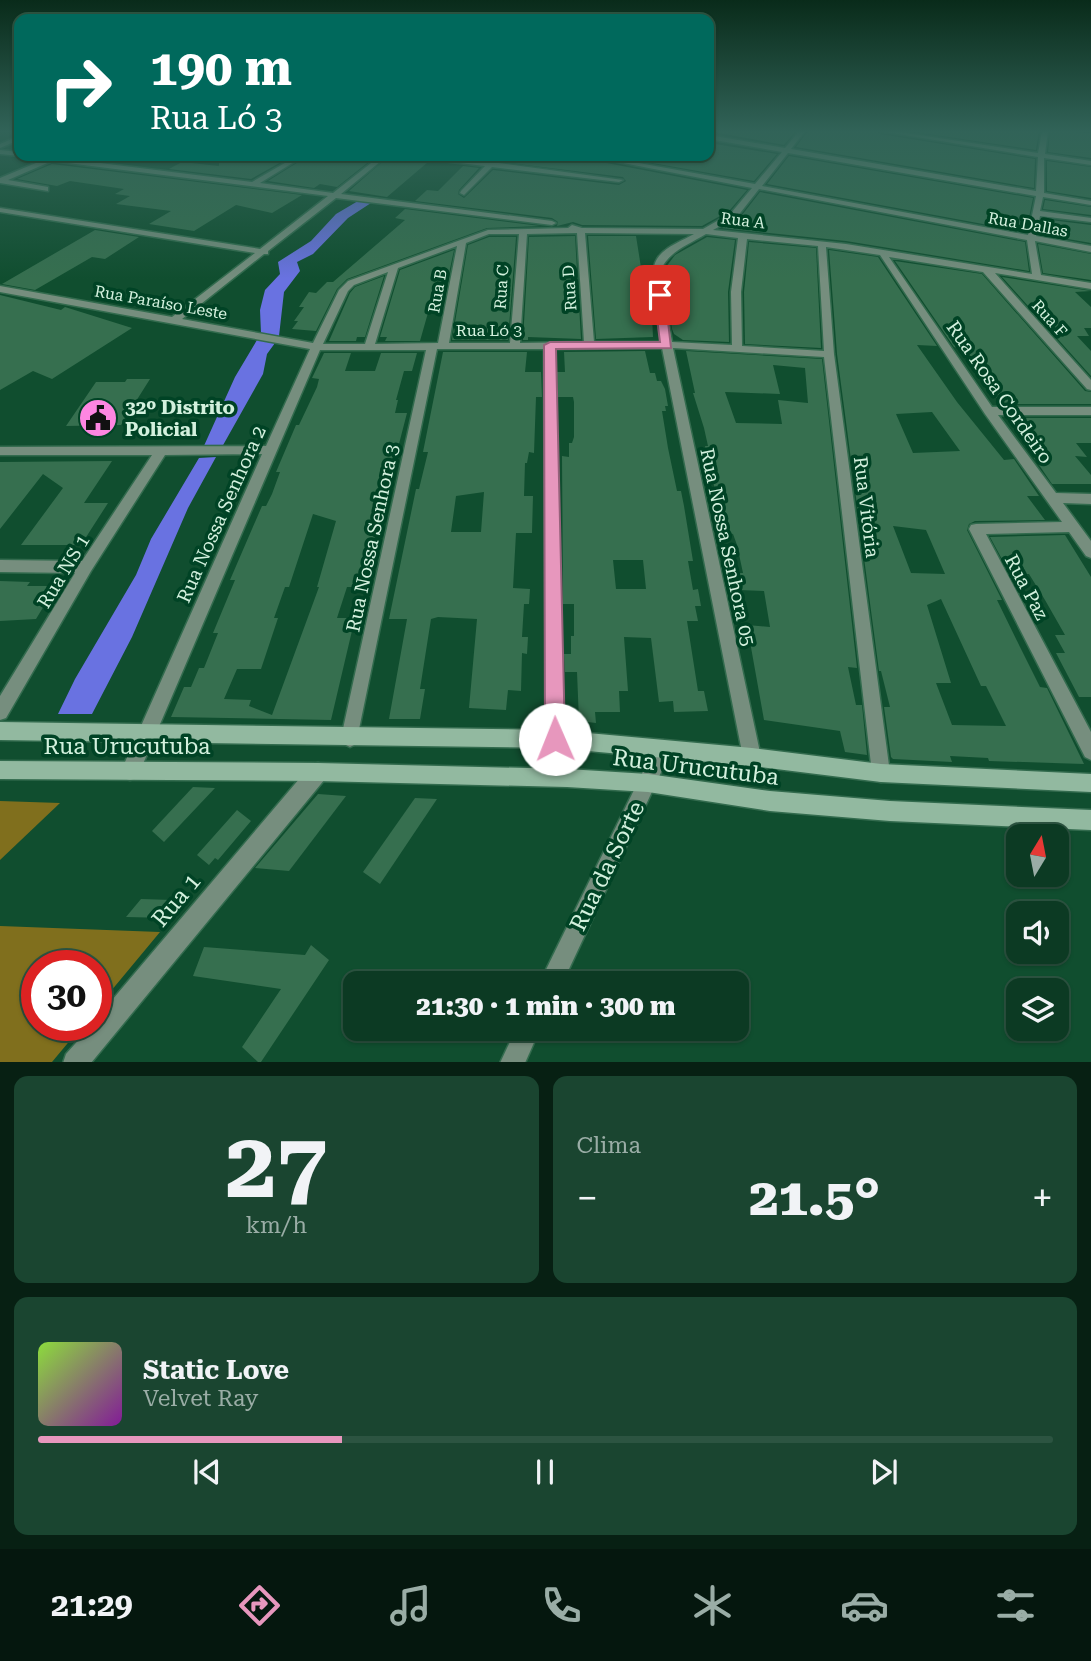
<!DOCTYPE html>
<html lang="pt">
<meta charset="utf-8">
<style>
body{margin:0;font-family:"Roboto Serif",serif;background:#1a4530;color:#f1f3f6;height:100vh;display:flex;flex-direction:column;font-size:26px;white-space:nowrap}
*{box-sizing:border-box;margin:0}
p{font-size:23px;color:#9aada6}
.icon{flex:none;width:38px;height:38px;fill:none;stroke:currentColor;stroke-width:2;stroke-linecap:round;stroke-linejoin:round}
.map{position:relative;height:1062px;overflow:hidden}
.drawer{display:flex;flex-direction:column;gap:14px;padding:14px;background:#072013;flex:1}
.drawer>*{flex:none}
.guide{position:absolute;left:14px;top:14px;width:700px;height:147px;border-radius:14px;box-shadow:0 2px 5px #0004,0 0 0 2px #2c5441;background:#00695c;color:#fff;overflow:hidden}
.needle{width:46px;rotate:10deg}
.tools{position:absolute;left:1006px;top:824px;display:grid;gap:14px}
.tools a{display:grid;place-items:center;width:63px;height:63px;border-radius:14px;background:#0c3a23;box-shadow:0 2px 5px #0004,0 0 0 2px #2c5441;font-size:35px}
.speed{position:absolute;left:21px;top:950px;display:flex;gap:14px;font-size:35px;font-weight:700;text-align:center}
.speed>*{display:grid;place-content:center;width:91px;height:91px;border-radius:50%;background:#0c3a23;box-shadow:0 2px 5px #0004,0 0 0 2px #2c5441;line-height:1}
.speed .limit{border:10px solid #d22;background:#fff;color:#111}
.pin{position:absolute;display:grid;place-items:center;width:60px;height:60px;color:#fff;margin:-30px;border-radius:14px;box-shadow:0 4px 10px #0006}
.me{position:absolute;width:77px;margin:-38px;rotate:359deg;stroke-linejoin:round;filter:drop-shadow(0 0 5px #0008)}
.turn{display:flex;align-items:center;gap:24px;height:147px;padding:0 21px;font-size:32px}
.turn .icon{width:91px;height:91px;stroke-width:2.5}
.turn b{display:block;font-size:49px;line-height:60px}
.big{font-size:52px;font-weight:800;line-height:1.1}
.drawer .card{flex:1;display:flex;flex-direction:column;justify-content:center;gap:10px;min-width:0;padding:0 24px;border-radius:14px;background:#1a4530}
.drawer .dial{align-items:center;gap:0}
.dial b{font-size:91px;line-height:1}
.song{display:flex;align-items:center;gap:21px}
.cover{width:84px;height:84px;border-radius:10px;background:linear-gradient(135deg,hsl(90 70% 55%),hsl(290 70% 35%))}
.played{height:7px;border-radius:4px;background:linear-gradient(90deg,#e797bd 30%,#2c5441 30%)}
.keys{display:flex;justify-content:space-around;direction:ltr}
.heat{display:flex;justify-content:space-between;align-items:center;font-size:38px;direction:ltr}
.drawer .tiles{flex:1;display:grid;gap:14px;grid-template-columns:1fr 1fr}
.card:last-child{grid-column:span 2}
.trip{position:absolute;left:343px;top:971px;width:406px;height:70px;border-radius:14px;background:#0c3a23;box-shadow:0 2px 5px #0004,0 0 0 2px #2c5441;font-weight:800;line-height:70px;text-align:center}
.menu{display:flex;height:112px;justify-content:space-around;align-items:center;background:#05170e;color:#9aada6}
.menu .icon{width:49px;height:49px}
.menu .active{color:#e797bd}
.menu b{font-size:32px;color:#f1f3f6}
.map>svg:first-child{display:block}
</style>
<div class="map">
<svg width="1091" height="1063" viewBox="0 0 1091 1063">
<rect width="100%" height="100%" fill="#104e2f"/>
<g fill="#806f1d">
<path d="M0,801L60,803L0,860Z"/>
<path d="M0,926L160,932L96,1009V966H37V1026H82L52,1062L0,1063Z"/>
</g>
<g fill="#6972e1">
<path d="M358,201L371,203L348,218L313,254L297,262L300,271L284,292L279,336L261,333L260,310L265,290L280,274L278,262L311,241L336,214Z"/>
<path d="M257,340L275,343L267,354L263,374L222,447L203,448L235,377Z"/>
<path d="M216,457L188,508L132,637L92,714H58L75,679L136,575L151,539L199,458Z"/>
</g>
<g fill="#366f4f" fill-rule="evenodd">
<path d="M709,131H796L784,145Z"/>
<path d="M808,131H877L880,134L1035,159L1034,188L796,147Z"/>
<path d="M908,131H1039L1036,150Z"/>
<path d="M1050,131L1091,133V158L1048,152Z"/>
<path d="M709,143L777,154L754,181L613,156H709Z"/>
<path d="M219,156H292L251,179L169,169L182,162L219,166Z"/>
<path d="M300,156H376L337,187L320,184L314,188L268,181L300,161Z"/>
<path d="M389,156H412L416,160L428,162L387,197L349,191Z"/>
<path d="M473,156H584L586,159L747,190L729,211L702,226L582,225L573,222L557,226L558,222L552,218L415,201L427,190L438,191L463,166L479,168L459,190L458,194L464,198L493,170L619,185L626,181L623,177L471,158Z"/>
<path d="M789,156L1033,198L1026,232L767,184Z"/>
<path d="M1047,161L1091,167V198L1047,191Z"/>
<path d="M52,164L302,195L272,213L236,205L194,231L149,224L171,211L116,204L130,196L115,194L124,189L70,181L57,186L17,179Z"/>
<path d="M760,192L1025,242L1029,271L846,241L722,228L739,219Z"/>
<path d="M1045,200L1091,207V215L1043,209Z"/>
<path d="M405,209L540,226L487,228L347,279L337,289L316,331L292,329L298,321H294L304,307H299L309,292L316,293L327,282H333L405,220L395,218Z"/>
<path d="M1042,219L1091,225V243L1039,234Z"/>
<path d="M95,230L139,237L105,259L92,257L35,290L2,284Z"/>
<path d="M575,236L581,339L528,337V340H523L529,237Z"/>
<path d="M588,236H636L643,280L650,274L653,337L596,339Z"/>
<path d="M489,237H516L508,340H452L468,245Z"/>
<path d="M707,237L735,240L728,292L729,342L683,340L674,334L672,329L663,271L675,255Z"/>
<path d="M749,242L816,248L821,348L745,344L744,292Z"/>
<path d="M1038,244L1091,254V280L1043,273Z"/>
<path d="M454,250L447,283L437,281L420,341H385L387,337H380L400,270Z"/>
<path d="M829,250L878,257L937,346L917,345L957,402L1004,460L1014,459L1039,496H1027L1045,520L975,521L969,524L967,530L1002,600H997L1020,647L1040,687L1047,688L1084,764L989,761L988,758L950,756L952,762L893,759L891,757L884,707H890L881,671H879L837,354ZM932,412L960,451L913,453L896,414ZM893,526L926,530L945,574L911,573ZM941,599L981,686H986L1006,726L952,725L936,683H951L927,605Z"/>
<path d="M895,261L982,274L1085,391L1091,392V404H1001L988,385H984L958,348L954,347Z"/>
<path d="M384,276L365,337H357L356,341H329L350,293L355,287Z"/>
<path d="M1002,277L1091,291L1075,292L1091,307V328H1084L1089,336H1077L1091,351V376Z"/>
<path d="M0,295L61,310L65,307L132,328L52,379L33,371L0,390Z"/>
<path d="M645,351L650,373H655L657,381H661L665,389L668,406H665L666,411H662L668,448L677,491H681L684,506L693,561H688L693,590L698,589L701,606H695L698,621H687L698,691H704L708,711L674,712L673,701L659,702L651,638L624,637L628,691H619L620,712H595L596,723L579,721L577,672H565L564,654H571V636H574V604H563V595L562,456L569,457V443H572L574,437V402L573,397H558L557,372H565L564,352ZM613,560H643L646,589H616Z"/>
<path d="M686,351L822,359L857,668L848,667L856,705H862L867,755L845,752L840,731L764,720L747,625L770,627L764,591L739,590L735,573H743L737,545L733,534L729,533L721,499H717L705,446H708L704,428L693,393H695ZM773,365L805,368L808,403L778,400L782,424L736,423L725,392L780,394Z"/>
<path d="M443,352H527L525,372H541L542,397H536L534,453L529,452L527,463H525L524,496H533L532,533H516L513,588L530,589L529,604H524L522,637H528L527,654L522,653L521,691L508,690L506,710L469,708L477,619L438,617L431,619L420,689H425L420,719H389L407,619H389L416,489H419L428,452H423ZM484,492L481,532H451L456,496Z"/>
<path d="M324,353H351L345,371H375L381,353H417L412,371H404L396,400H398L395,413H407L362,587H347L337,618H355L331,720L171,717L184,687H191L199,668H204L218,633H213L235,580H230L262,506H266L272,494L280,472H276L296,425H299L317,387L319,379L312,378ZM313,514L336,521L317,587H319L272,715L249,706L251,700L224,699L237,669H261L278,618H274L285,587H289Z"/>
<path d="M127,379H150L121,425L66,426L96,382H125Z"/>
<path d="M1007,418H1091V443H1076L1087,457L1075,456L1091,475V484H1052Z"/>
<path d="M112,461L84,503H108L81,545H21L63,488L43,474L0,529V462Z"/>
<path d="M1065,535L1091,577V697H1079L1056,653H1065L1055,635H1065L1045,600L1029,574H1010L990,537Z"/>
<path d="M0,581L30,582L27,586H50L43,596H50L36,619L0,621Z"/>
<path d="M193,787L215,788L164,842L152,831Z"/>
<path d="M318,794L346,796L289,871L255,868Z"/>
<path d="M415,798L437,799L380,884L363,872Z"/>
<path d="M237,810L251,821L218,860L215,858L209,865L197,855Z"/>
<path d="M141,899L173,900L182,903L169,918L126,917Z"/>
<path d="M311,945L329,960L261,1062H258L242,1047L281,989L193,976L204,947L305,955Z"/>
</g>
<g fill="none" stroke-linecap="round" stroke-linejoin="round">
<defs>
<g id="street">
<path d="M799,131H805L791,149L1036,191L1038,157L880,131H893L1038,153L1042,131H1048L1045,154L1091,161V165L1044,158V193L1091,201V205L1043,197L1040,211L1091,218V222L1040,216L1036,236L1091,246V252L1035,241L1041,275L1091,283V289L995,273L1091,380V390L1087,389L983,272L889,257L992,407H1091V415H998L1056,493L1091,494V504L1063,503L1091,541V558L1086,556L1069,532L986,534L1091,732V760L1085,757L969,529L971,525L976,524L1062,522L985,414L880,255L826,247L834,354L890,773L888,780L881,782L874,780L872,773L824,357L673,348L761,757L758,763L752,766L746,763L743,757L662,348L554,349L564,739L561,745L555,748L549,745L546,739L544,349H437L356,744L350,747L344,744L341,738L426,350H320L137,778L130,780L123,778L121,771L262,454L165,455L91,571L6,718L0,720V696L75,573L0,572V560L82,561L152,455H0V447L266,446L310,349L0,292V286L172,317L255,253L0,212V208L260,249L328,196L52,161L8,180L48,187V191L0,183V178L43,160L27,156H44L252,182L297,156L299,159L260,183L333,193L380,156H387L341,194L552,221L556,223L552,225L336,198L268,251V254H264L182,319L313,343L339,290L348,281L488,230L568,228L572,225L582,228L703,229L731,213L752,188L587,156H600L755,184L782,152L709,139V135L785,148ZM788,153L1036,196L1028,235L762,186ZM759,189L1027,240L1032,274L846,244L713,230L737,217ZM577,233L584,342L520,343L527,234ZM585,233L694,234C682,241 664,247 657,259C646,276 659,322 661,342H594ZM489,234H519L510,343H449L466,243ZM706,234L738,238L731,292L732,345L672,342L660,271C669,251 688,245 706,234ZM747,239L818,246L824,351L742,346L741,292ZM457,246L438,343L375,344L398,268ZM388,272L365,344H323L348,291L354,285Z"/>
<path d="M19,136V140L0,148V144Z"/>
<path d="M0,150L19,152L20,156L0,154Z"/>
<path d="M414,156L491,162L623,180L619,182L492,167L464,195L460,193L461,191L485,166L417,158Z"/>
<path d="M663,740L669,743L672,749L562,984H539L657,743Z"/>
<path d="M318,763L325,765L327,772L325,779L91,1063H63L66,1054L91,1026H96V1019L311,765Z"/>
<path d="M516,1029H540L525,1063H500Z"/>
</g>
<g id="secondary">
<path d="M0,722L555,730L752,748L881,764L1091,774V792L881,782L752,766L555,748L0,740Z"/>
<path d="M0,761L318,763L567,769L648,774L770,791L890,801L1091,810V830L890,821L770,811L648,792L567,787L318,781L0,779Z"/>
</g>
</defs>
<use href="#street" stroke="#336b4e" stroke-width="3"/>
<use href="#secondary" stroke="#336b4e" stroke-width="3"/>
<use href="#street" fill="#768e7e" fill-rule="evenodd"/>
<use href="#secondary" fill="#92b9a0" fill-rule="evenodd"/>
</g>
<linearGradient id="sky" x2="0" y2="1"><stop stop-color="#092b1a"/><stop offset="0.47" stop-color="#316358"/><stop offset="1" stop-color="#316358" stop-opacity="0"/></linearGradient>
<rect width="1091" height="279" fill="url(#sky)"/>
<path fill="#e797bd" stroke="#96627b" stroke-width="2" d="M660,292L665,295L671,348L556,349L565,739L562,746L555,749L548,746L545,739L544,345L550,342H660L654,295Z"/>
<defs>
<symbol id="civic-disc" viewBox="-11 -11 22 22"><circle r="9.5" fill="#fd86e1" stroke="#004325"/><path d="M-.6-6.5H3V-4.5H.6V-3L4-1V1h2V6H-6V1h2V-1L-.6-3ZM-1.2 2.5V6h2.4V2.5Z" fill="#111"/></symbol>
</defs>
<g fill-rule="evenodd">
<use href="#civic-disc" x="76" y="396" width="44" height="44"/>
</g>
<g text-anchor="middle" stroke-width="7" stroke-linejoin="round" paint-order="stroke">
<g font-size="16" fill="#d3f1de" stroke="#004325">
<text transform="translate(743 220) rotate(7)" y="6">Rua A</text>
<text transform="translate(1028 224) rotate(10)" y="6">Rua Dallas</text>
<text transform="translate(501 287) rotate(-86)" y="6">Rua C</text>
<text transform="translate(569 288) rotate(-94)" y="6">Rua D</text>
<text transform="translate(437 291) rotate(-80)" y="6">Rua B</text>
<text transform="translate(161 302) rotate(10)" y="6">Rua Paraíso Leste</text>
<text transform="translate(1050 318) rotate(48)" y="6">Rua F</text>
<text x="489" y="336">Rua Ló 3</text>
</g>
<g font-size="19" fill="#d3f1de" stroke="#004325">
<text transform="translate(1000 392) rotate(55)" y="7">Rua Rosa Cordeiro</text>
<text transform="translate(867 507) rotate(83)" y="7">Rua Vitória</text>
<text transform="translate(221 514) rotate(-66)" y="7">Rua Nossa Senhora 2</text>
<text transform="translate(372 538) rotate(-78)" y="7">Rua Nossa Senhora 3</text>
<text transform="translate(728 547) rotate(78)" y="7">Rua Nossa Senhora 05</text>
<text transform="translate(63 571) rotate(-59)" y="7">Rua NS 1</text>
<text transform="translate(1027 587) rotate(62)" y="7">Rua Paz</text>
</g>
<g font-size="19" font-weight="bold" fill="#d3f1de" stroke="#004325" text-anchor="start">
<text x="125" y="414">32º Distrito<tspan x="125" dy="22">Policial</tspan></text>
</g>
<g font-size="23" fill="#d3f1de" stroke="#004325">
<text x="127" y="754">Rua Urucutuba</text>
<text transform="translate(696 767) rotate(7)" y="8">Rua Urucutuba</text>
<text transform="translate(607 866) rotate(-64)" y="8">Rua da Sorte</text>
<text transform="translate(176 900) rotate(-50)" y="8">Rua 1</text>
</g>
</g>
</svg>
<div class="tools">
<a><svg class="needle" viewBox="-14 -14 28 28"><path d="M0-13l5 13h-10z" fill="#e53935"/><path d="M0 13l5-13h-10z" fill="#9aada6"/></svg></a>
<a><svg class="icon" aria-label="sound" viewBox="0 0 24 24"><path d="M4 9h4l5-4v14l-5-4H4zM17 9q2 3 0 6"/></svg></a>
<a><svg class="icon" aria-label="layers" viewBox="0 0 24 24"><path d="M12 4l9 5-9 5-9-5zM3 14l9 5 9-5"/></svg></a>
</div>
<div class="speed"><div class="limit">30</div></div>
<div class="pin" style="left:660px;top:295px;background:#d93025"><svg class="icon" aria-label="arrive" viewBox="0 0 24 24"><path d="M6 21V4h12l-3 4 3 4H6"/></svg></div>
<svg class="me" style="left:555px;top:739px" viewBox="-20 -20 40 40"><circle r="19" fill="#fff"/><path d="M0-13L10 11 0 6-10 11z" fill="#e797bd"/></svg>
<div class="trip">21:30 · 1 min · 300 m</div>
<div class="guide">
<div class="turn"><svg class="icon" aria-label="right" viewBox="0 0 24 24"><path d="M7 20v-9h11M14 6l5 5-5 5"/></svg><div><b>190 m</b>Rua Ló 3</div></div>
</div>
</div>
<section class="drawer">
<div class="tiles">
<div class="card dial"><b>27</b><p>km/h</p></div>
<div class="card"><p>Clima</p>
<div class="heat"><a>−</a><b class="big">21.5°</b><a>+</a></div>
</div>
<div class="card">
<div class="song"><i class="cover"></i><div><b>Static Love</b><p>Velvet Ray</p></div></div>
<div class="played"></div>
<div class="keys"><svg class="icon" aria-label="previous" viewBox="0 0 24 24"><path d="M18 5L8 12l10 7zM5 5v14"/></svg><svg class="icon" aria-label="pause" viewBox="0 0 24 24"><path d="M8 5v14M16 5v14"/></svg><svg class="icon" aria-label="next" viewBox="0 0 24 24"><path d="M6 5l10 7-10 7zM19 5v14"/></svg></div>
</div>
</div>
</section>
<nav class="menu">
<b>21:29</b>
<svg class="icon active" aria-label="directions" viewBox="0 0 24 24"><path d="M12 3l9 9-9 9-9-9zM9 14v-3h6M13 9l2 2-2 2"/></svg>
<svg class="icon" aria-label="music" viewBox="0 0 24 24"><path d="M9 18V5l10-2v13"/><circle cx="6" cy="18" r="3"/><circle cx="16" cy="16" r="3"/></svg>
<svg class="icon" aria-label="phone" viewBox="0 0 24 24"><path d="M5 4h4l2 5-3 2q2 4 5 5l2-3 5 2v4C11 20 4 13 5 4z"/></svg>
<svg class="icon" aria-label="climate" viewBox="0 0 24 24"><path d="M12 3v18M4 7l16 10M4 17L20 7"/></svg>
<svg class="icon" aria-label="car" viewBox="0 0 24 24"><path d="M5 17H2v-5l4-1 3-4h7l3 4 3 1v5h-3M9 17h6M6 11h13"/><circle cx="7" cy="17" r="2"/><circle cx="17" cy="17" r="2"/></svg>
<svg class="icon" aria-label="filters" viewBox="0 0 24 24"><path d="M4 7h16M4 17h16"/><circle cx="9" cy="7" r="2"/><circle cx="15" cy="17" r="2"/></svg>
</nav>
